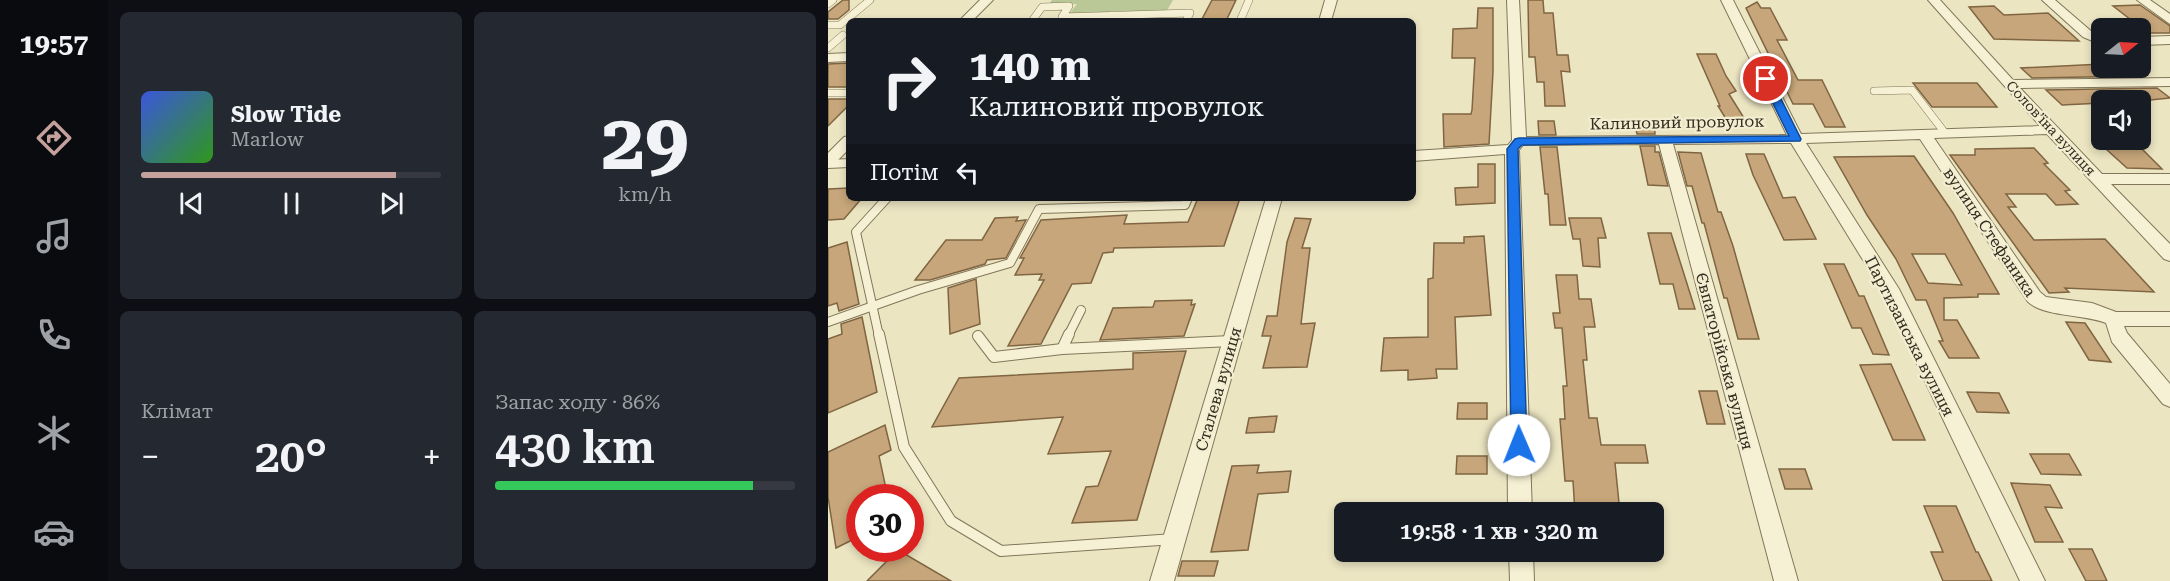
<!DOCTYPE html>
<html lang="uk">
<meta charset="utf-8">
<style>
body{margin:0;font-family:"Roboto Serif",serif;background:#242831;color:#f1f3f6;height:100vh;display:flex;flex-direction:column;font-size:22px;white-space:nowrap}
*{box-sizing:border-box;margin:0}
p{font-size:20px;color:#9ea1a6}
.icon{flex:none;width:33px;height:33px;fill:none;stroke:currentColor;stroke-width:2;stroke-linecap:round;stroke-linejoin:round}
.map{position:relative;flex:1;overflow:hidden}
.drawer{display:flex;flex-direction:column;gap:12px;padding:12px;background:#0d0f14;width:720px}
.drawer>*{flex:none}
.top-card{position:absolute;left:18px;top:18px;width:570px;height:183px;border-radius:9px;box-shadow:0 3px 9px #0003;background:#171b24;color:#f1f3f6;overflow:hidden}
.needle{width:39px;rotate:72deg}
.fabs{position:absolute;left:1263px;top:18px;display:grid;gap:12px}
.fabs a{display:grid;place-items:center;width:60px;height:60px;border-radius:9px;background:#171b24;box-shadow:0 3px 9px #0003;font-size:30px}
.speed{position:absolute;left:18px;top:484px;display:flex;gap:12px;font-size:30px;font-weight:700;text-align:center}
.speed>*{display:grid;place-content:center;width:78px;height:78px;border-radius:50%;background:#171b24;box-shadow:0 3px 9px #0003;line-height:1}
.speed .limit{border:9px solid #d22;background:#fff;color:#111}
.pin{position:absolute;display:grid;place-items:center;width:51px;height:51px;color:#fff;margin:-26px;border:3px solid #fff;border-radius:50%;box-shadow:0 2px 6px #0007}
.me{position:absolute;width:66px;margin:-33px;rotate:359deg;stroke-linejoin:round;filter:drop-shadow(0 0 4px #0008)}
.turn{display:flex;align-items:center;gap:21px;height:126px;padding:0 24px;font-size:27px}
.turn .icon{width:78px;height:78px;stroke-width:2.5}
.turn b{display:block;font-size:42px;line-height:51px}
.then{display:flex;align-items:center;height:57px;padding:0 24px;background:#0003;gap:12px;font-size:22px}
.big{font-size:45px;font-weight:600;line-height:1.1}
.drawer .tile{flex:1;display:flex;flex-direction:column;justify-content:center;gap:9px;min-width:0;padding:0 21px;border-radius:9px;background:#242831}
.drawer .dial{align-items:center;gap:0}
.dial b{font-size:78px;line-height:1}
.song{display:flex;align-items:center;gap:18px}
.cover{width:72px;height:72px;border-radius:9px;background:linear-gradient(135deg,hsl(230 70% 55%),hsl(110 70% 35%))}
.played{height:6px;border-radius:3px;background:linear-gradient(90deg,#c4a19c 85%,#363941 85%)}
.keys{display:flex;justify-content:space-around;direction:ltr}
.heat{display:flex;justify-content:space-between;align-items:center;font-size:33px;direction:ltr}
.charge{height:9px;border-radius:4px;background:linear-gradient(90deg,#34c759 86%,#363941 0)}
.drawer .tiles{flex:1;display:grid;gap:12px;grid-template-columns:repeat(2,1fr)}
.trip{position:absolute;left:506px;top:502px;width:330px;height:60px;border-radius:9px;background:#171b24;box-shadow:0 3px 9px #0003;font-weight:600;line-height:60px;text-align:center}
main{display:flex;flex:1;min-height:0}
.tab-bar{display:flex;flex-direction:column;width:108px;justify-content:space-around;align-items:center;background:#090b0e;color:#9ea1a6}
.tab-bar .icon{width:42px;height:42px}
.tab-bar .active{color:#c4a19c}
.tab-bar b{font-size:27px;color:#f1f3f6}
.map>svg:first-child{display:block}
</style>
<main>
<nav class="tab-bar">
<b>19:57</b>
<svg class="icon active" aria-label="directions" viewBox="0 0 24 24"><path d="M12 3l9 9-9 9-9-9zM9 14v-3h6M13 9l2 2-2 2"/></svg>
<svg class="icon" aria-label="music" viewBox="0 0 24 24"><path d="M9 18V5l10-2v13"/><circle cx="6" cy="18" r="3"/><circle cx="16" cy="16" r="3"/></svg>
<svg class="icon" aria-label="phone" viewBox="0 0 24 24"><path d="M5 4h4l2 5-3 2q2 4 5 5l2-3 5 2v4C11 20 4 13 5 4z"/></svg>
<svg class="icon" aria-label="climate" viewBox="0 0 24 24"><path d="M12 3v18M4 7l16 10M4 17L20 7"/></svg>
<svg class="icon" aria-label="car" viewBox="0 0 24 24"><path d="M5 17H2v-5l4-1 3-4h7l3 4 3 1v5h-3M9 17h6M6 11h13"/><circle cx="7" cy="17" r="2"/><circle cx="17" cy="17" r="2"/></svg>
</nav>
<section class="drawer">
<div class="tiles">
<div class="tile">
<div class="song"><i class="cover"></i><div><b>Slow Tide</b><p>Marlow</p></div></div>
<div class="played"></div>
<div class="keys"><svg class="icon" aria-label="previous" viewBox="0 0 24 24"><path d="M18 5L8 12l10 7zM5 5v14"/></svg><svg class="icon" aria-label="pause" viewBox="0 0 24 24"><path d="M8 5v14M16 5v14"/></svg><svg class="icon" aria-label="next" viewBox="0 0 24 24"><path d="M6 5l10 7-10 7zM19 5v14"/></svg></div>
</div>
<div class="tile dial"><b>29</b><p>km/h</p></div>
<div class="tile"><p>Клімат</p>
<div class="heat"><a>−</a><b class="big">20°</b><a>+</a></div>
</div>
<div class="tile"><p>Запас ходу · 86%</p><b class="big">430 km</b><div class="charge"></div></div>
</div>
</section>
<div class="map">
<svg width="1342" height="581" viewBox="0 0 1342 581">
<rect width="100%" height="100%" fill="#ebe5c2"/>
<path fill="#bac897" d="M224,0H345L338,12L291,13L292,11H283L281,13L241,14L249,4H221Z"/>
<g fill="#c6a67a" stroke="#806542" stroke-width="1.5" fill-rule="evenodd">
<path d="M15,0H21V10L10,19H0V12Z"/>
<path d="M384,0H408L398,21H373Z"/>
<path d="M700,0H715L716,13H725L729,55H740L742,72L733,71L737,106H717L716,82H709L707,57H701Z"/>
<path d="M929,2L933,8H942L959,40H949L970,80H994L1017,127H997L985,104H965L918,8Z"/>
<path d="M1312,5L1342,26V33H1320L1285,6Z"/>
<path d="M1166,6L1176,15L1220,13L1251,41L1166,39L1141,7Z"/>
<path d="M650,8H665V72L661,144L616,147L615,114H643L644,110L647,58H624L625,29L649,28Z"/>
<path d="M869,54H888L898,76L908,91L901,94L921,126L903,127L890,106H892Z"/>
<path d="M21,63V87H0V64Z"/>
<path d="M1274,64V68H1301L1312,76L1204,78L1193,68Z"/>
<path d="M1085,83H1149L1169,107H1104Z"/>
<path d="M1329,88L1342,98L1312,101L1274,100V103L1234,105L1218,90Z"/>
<path d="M0,99H21V105L0,126Z"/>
<path d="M806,120H826L827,134H809Z"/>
<path d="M710,121H726L728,135H711Z"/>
<path d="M1268,140H1305L1334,169L1299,168Z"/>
<path d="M812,146H827V152H831L840,186L820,185Z"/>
<path d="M712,147H729L738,225H722L720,194H717Z"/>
<path d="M1206,148L1220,163L1216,164L1242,190L1237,191L1250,204L1228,205L1218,194H1178L1188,207H1180L1206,240L1277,239L1326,292L1237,288L1241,292L1221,293L1122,155H1147V149Z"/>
<path d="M850,152L873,153L890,212H893L905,246L931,339H910L899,298H896L876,223H874L864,186H859Z"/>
<path d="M918,154H936L955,198L967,197L988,239L956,240L925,175Z"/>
<path d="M1086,156L1125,213L1171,294H1150V297L1116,298V320H1129L1151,358H1121L1111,341H1115L1098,300H1088L1068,259L1039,215L1006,157ZM1084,254H1117L1134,285L1100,283Z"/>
<path d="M650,164H667V203L628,205L627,188L650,187Z"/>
<path d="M21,188V198H34L16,219L0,220V189Z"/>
<path d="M370,198H412L396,246L286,248L285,252L275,253L263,283L244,284L213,344L180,346L216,280H211L214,274L187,275L196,258H192L213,220L299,215L296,224L360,222Z"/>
<path d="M190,217L188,221L198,220L178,258L159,260L157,264L102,280H87L118,240H154L167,218Z"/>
<path d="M467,218L483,219L474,248H482L473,324L487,323L479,367L435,368L443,336H434L439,316H449L459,242Z"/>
<path d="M741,218H773L778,238H770L772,267L755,266L752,239H745Z"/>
<path d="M820,233H843L867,309H851L845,284H832Z"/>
<path d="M656,236L663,315L627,317L629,369H608L609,378L580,380V370L553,371L556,338L600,337V279L605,278L606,243H636V237Z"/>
<path d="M19,242L31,304L11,311L9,303L0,306V248Z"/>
<path d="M996,264H1016L1031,296H1036L1061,355L1045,354L1033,328H1024Z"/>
<path d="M728,275H749L751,299H763L767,327H756L759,360H755L761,418H769L773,445H817L820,463H787L792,513H747L745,481H737L732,419H737L735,386H739L734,328H727L725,313H732Z"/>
<path d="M148,279L152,324L122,334L120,288Z"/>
<path d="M364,300L363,305L367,304L356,336L272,340L285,308L325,307L327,301Z"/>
<path d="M34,317L49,392L0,413V339L14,334L13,324Z"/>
<path d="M1238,322L1257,323L1283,362L1261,360Z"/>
<path d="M358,351L309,520L244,523L258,487L270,486L283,451L220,454L235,417L104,427L131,378L305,369V353Z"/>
<path d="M1063,364L1097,440H1065L1032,365Z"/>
<path d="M871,391H889L897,424H879Z"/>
<path d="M1139,392L1171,393L1181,413L1149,412Z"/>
<path d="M630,403H659V419H629Z"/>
<path d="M449,416L446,432L418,433L421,418Z"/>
<path d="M57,425L63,450L51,456L60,498H32V532L25,535L26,539L8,548L0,497V452Z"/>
<path d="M1202,454H1241L1253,475L1213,474Z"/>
<path d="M629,456H659V474H628Z"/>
<path d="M431,465L429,473L463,471L460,492L430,494L420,550L383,552L404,466Z"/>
<path d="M951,469H977L984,489H957Z"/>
<path d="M1183,483L1222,485L1234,508L1217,507L1235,542H1207Z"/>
<path d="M1096,506H1128L1148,552H1150L1164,581H1115L1103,552H1115Z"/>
<path d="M1241,549H1264L1279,581H1258Z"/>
<path d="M70,550L123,581H39Z"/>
<path d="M354,561H390L386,576H350Z"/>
</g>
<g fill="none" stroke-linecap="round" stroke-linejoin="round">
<defs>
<g id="service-far2">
<path d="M0,4L5,0"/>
<path d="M204,21L214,7L241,6L234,17L362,13L358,21"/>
<path d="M412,21L421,0"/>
<path d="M0,25H12L42,0"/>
<path d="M0,48L15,35"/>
<path d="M1046,91L1084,90L1117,133"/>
<path d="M0,93H21"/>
</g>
<g id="service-far1">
<path d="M0,164L21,163"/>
<path d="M0,322L90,290L182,263L211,209L357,205L360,198"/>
<path d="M51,336L28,232L59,198"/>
<path d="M240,336L253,310"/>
</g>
<g id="service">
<path d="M51,334L76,447L123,521L173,551L346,539"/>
<path d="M241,334L234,349L403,341"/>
<path d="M150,336L166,357L234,349"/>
</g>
<g id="minor">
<path d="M152,0H165L144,21H131Z"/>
<path d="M497,0H509L503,21H491Z"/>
<path d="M679,0H691L698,137L959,135L893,0H905L973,134L1212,126L1100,0H1112L1185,80L1342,78V86L1192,88L1274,174H1342V184H1283L1342,244V261L1336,259L1219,134L1106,138L1212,292L1218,297L1264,303L1288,312H1342V326H1296L1299,333L1342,384V407L1335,404L1284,342L1278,323C1255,314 1217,317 1200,302L1092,139L978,143L1071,289L1217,581H1192L1054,291L963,143L845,144L970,581H946L831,144L695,145L691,150L704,513H680L677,154L585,161V151L680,145L684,140Z"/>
<path d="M1214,0H1227L1263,31L1274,36V45L1255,37Z"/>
<path d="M1309,0H1322L1342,14V24Z"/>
<path d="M1342,36V44L1312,45V37Z"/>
<path d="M21,53V61L0,62V54Z"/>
<path d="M21,136V149L5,165L0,167V153L16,137Z"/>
<path d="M438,198H454L346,581H322Z"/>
<path d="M681,552H705L706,581H682Z"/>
</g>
</defs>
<use href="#service-far2" stroke="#83765a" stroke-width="8"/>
<use href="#service-far1" stroke="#83765a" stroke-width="10"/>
<use href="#service" stroke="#83765a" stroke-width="12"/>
<use href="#minor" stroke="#83765a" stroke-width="2"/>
<use href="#service-far2" stroke="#f6f1d4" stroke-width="7"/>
<use href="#service-far1" stroke="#f6f1d4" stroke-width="8"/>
<use href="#service" stroke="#f6f1d4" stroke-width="10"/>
<use href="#minor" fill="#f6f1d4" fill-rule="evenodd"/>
</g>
<path fill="#1a73e8" stroke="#114b97" stroke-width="1.5" d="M938,76L943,79L973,139L972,141L694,145L690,149L699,445L697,450L691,452L685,450L683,445L679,149L687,139L691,138L961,136L933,79Z"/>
<g text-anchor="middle" stroke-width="4.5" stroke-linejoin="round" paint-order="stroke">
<g font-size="14" fill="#342c1e" stroke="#f3eed1">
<text transform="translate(1223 128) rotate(47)" y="5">Соловʼїна вулиця</text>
</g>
<g font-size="16" fill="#342c1e" stroke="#f3eed1">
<text transform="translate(849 122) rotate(-1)" y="6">Калиновий провулок</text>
<text transform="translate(1162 232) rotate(56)" y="6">вулиця Стефаника</text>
<text transform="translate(1082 336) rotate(63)" y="6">Партизанська вулиця</text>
<text transform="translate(897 361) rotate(75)" y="6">Євпаторійська вулиця</text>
<text transform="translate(390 389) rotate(-74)" y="6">Сталева вулиця</text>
</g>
</g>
</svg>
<div class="fabs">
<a><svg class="needle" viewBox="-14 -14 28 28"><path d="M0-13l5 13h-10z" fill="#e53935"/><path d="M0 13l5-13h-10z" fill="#9ea1a6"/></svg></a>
<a><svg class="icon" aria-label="sound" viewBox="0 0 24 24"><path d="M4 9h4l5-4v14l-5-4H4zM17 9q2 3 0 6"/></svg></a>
</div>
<div class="speed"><div class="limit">30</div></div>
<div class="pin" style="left:938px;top:79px;background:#d93025"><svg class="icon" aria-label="arrive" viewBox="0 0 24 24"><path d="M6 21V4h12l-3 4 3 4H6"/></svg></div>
<svg class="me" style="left:691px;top:445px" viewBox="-20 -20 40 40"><circle r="19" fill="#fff"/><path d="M0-13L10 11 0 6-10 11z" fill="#1a73e8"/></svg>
<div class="trip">19:58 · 1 хв · 320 m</div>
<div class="top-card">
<div class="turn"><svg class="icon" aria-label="right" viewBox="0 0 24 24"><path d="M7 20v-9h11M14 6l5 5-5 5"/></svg><div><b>140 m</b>Калиновий провулок</div></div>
<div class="then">Потім<svg class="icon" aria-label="left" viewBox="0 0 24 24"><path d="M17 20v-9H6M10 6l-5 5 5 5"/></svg></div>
</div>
</div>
</main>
